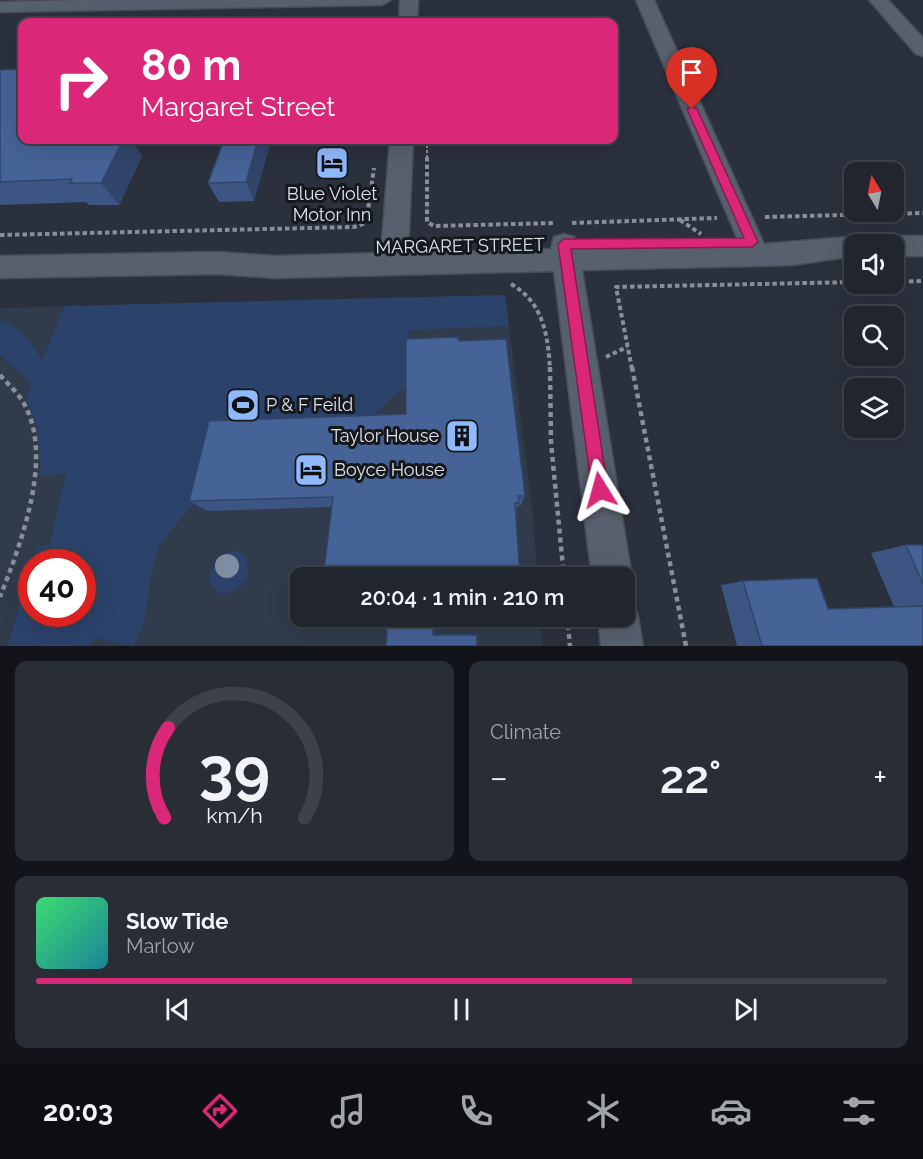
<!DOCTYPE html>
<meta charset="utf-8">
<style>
body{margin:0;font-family:Raleway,sans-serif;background:#282d36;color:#f1f3f6;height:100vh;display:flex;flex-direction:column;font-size:22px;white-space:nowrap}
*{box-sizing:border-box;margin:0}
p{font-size:20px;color:#a2a5aa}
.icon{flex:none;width:33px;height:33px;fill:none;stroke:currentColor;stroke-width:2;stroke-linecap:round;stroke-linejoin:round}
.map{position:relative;height:646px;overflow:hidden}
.panel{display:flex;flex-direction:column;gap:15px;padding:15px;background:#121419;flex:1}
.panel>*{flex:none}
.banner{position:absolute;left:18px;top:18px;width:600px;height:126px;border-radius:12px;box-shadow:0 6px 24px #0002,0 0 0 2px #3d424a;background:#db2777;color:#fff;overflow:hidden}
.needle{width:39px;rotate:350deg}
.buttons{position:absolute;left:844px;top:162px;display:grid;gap:12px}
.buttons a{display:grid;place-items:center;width:60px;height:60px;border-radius:12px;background:#20252e;box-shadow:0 6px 24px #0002,0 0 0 2px #3d424a;font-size:30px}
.speed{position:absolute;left:18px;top:549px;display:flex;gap:12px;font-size:30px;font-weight:700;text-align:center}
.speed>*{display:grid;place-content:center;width:78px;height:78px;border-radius:50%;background:#20252e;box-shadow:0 6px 24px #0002,0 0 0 2px #3d424a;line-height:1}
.speed .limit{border:9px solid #d22;background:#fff;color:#111}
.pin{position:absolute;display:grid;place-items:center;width:51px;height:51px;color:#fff;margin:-62px -26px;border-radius:50% 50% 50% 0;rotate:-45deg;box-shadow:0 0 6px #0007}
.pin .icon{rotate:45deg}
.me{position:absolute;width:66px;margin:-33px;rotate:352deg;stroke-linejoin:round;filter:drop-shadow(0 0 4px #0008)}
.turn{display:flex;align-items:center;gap:21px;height:126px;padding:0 24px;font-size:27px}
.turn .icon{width:78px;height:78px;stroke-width:2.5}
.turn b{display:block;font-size:42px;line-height:51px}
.big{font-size:45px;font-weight:600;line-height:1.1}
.panel .tile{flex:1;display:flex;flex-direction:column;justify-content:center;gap:9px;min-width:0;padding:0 21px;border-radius:12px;background:#282d36}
.panel .dial{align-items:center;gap:0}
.dial svg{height:156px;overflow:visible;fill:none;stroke:#3d424a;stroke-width:7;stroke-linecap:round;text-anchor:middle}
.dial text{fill:#f1f3f6;stroke:none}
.song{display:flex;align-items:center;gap:18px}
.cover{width:72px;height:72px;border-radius:9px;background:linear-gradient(135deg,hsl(140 70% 55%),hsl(190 70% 35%))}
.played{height:6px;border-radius:3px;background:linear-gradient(90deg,#db2777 70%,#3d424a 70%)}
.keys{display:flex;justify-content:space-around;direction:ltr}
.heat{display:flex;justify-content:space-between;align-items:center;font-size:33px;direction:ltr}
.panel .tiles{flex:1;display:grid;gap:15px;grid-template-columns:1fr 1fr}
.tile:last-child{grid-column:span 2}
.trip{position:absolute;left:290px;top:567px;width:345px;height:60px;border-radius:12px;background:#20252e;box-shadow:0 6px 24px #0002,0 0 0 2px #3d424a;font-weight:600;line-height:60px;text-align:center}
.dock{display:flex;height:96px;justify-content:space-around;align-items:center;background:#0d0f12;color:#a2a5aa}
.dock .icon{width:42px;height:42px}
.dock .current{color:#db2777}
.dock b{font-size:27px;color:#f1f3f6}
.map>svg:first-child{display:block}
</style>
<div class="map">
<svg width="923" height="646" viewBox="0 0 923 646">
<rect width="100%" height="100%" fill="#2a313d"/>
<path fill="#303b4c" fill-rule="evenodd" d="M505,295L532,509L538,577L300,578V616L541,617L543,646H0V308ZM32,562H82V614H32Z"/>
<g fill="#2b426b">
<path d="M505,295L509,326L409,330L410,386C392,395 381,405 370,423L195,502L159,545L151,577L144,623L133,646L96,638L91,646H8L31,566L32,614H82V562H32L37,546L50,544L66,474L41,476L37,427L26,397L32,384L0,355V320C22,327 31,342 42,360L65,306Z"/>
<path d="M232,551L240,552L246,557L248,575C242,588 233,595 218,593L209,580C211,565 218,556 232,551Z"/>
</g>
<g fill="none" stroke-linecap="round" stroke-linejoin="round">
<defs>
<g id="minor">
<path d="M84,0H391L382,5L0,12V2Z"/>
<path d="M400,0H418L417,22H399Z"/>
<path d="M636,0H654L764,244L848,237L858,240L860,244H855V255L848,257L792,265L582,270L632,578L626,592L624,593V578H592L554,271L275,278L218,274L0,278V256L218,252L275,256L381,253L390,140H413L408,253L551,249L554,237L564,234L574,237L578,249L740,245Z"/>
<path d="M869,0H888L923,38V56L916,54Z"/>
<path d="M894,236H923V256H894V244H881L884,239Z"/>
<path d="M624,598L632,602L638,616L643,646H601L598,616H624Z"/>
</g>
</defs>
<use href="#minor" stroke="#474d57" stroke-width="3"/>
<path stroke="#898f98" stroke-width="2" stroke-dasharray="3 2" stroke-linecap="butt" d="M427,140V159"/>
<g stroke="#898f98" stroke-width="4" stroke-dasharray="4.5 3" stroke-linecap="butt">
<path d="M427,157V222L434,226L555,223"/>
<path d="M765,217L923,213"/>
<path d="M680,220L701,234"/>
<path d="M572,223L717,218"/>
<path d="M0,235L354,227L366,223L374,168"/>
<path d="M894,282L923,281"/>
<path d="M511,284C543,302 548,335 550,369"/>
<path d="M606,357L627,347"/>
<path d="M632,369L616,287L855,282"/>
</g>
<g stroke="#898f98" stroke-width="4.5" stroke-dasharray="5 4" stroke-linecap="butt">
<path d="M550,367L551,442L564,578"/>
<path d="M632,367L686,646"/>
<path d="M0,375C6,382 13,388 19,396C58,449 21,543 0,597"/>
<path d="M567,616L570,646"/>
</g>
<use href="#minor" fill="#57606d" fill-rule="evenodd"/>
</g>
<circle fill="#7f8da3" cx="227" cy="566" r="12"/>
<g fill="#3c5582">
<path d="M0,70L142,156L119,205H89L86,202L0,205Z"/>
<path d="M271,140L254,201L219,202L208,183Z"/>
<path d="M459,341L525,496L521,505L518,506L516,510L332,507L208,511L189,501L406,414Z"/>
<path d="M906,545H923V646H737L721,585L743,581L828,609L894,607L871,553Z"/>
</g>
<g fill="#31456a">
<path d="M119,140H132L142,156L119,205L101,183Z"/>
<path d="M258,140H271L254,201L246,182Z"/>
<rect x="433" y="616" width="2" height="19"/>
</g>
<g fill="#466397" stroke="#31456a" stroke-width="1.5">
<path d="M22,69V140H123L101,183H70L72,179L0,182V70Z"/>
<path d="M224,140H258L246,182L208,183Z"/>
<path d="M458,337L459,341L506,339L525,496H518L519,503H515L520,578H323L333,497L189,501L209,421L406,414V339Z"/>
<path d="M906,545H923V584Z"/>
<path d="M817,578L828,609L923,606V646H762L743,581Z"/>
<path d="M388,616H433V635H477V646H386Z"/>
</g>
<path fill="#db2777" stroke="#8e194d" stroke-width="1.5" d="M692,106L697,109L758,242L752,247L571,249L608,490L606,496L600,498L594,496L592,490L558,244L564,239L744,238L687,109Z"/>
<defs>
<symbol id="hotel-square" viewBox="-11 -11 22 22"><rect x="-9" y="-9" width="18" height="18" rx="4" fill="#90b8fd" stroke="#15191e"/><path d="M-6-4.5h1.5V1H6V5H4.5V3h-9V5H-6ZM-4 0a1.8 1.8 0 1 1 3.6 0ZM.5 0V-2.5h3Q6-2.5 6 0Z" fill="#111"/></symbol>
<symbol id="stadium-square" viewBox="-11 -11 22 22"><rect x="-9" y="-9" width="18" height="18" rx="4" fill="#90b8fd" stroke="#15191e"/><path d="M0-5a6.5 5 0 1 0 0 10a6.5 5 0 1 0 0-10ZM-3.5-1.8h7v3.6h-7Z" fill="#111"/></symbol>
<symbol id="building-square" viewBox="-11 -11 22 22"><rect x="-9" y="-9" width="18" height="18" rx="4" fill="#90b8fd" stroke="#15191e"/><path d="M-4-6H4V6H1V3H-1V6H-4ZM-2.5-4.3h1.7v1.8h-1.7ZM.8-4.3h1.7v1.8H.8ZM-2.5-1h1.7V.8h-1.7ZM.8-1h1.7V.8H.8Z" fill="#111"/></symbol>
</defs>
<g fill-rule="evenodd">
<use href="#hotel-square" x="313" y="144" width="38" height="38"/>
<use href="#stadium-square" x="224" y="386" width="38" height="38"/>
<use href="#building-square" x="443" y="417" width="38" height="38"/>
<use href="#hotel-square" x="292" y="451" width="38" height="38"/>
</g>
<g text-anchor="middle" stroke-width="6" stroke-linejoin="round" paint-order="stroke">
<g font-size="18" fill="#dde2ea" stroke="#15191e" text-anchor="start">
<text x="332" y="200" text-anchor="middle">Blue Violet<tspan x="332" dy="21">Motor Inn</tspan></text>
<text x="266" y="411">P &amp; F Feild</text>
<text x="439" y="442" text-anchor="end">Taylor House</text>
<text x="334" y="476">Boyce House</text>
</g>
<g font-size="18" fill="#dde2ea" stroke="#15191e">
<text transform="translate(460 246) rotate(-1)" y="6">MARGARET STREET</text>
</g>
</g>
</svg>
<div class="buttons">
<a><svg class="needle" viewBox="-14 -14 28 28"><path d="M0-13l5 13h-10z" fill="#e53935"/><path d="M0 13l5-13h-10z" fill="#a2a5aa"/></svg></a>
<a><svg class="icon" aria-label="sound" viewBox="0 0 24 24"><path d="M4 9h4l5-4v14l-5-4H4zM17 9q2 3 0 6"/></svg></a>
<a><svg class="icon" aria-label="search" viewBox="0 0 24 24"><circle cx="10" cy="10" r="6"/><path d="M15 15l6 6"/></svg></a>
<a><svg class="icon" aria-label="layers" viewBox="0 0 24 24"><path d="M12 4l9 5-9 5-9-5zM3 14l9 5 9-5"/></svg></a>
</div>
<div class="speed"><div class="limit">40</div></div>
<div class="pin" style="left:692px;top:109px;background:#d93025"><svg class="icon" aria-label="arrive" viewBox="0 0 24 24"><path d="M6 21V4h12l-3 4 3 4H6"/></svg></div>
<svg class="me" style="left:600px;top:490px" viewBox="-20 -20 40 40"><path d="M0-17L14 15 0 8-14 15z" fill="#db2777" stroke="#fff" stroke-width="4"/></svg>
<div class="trip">20:04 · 1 min · 210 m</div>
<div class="banner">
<div class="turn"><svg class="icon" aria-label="right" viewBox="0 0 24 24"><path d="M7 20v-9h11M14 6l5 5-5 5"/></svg><div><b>80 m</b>Margaret Street</div></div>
</div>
</div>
<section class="panel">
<div class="tiles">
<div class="tile dial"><svg viewBox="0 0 100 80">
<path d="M14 69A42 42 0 1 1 86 69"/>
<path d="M14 69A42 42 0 0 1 16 23" stroke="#db2777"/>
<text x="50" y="56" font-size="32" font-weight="700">39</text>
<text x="50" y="72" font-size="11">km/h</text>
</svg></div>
<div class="tile"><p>Climate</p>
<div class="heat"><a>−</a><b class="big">22°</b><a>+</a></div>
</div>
<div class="tile">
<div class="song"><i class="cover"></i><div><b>Slow Tide</b><p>Marlow</p></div></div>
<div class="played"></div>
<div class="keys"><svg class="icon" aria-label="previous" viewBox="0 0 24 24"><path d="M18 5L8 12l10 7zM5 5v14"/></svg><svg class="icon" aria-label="pause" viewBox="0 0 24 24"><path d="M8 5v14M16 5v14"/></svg><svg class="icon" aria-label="next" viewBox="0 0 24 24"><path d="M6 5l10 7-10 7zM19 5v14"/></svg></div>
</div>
</div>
</section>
<nav class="dock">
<b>20:03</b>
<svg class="icon current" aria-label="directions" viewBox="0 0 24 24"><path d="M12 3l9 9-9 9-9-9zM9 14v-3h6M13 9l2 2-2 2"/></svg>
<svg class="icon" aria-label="music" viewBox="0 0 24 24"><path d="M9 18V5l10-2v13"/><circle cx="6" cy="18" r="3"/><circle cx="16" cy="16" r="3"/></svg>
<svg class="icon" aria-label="phone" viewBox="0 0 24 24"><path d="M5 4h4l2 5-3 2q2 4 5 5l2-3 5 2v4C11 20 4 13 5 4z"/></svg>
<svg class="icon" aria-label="climate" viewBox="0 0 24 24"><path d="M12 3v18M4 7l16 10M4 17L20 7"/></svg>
<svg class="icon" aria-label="car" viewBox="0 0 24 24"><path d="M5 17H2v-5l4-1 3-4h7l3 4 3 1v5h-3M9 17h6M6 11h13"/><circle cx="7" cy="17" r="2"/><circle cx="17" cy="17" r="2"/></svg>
<svg class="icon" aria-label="filters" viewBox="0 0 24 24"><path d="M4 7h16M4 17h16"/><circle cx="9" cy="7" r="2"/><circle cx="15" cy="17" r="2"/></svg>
</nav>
